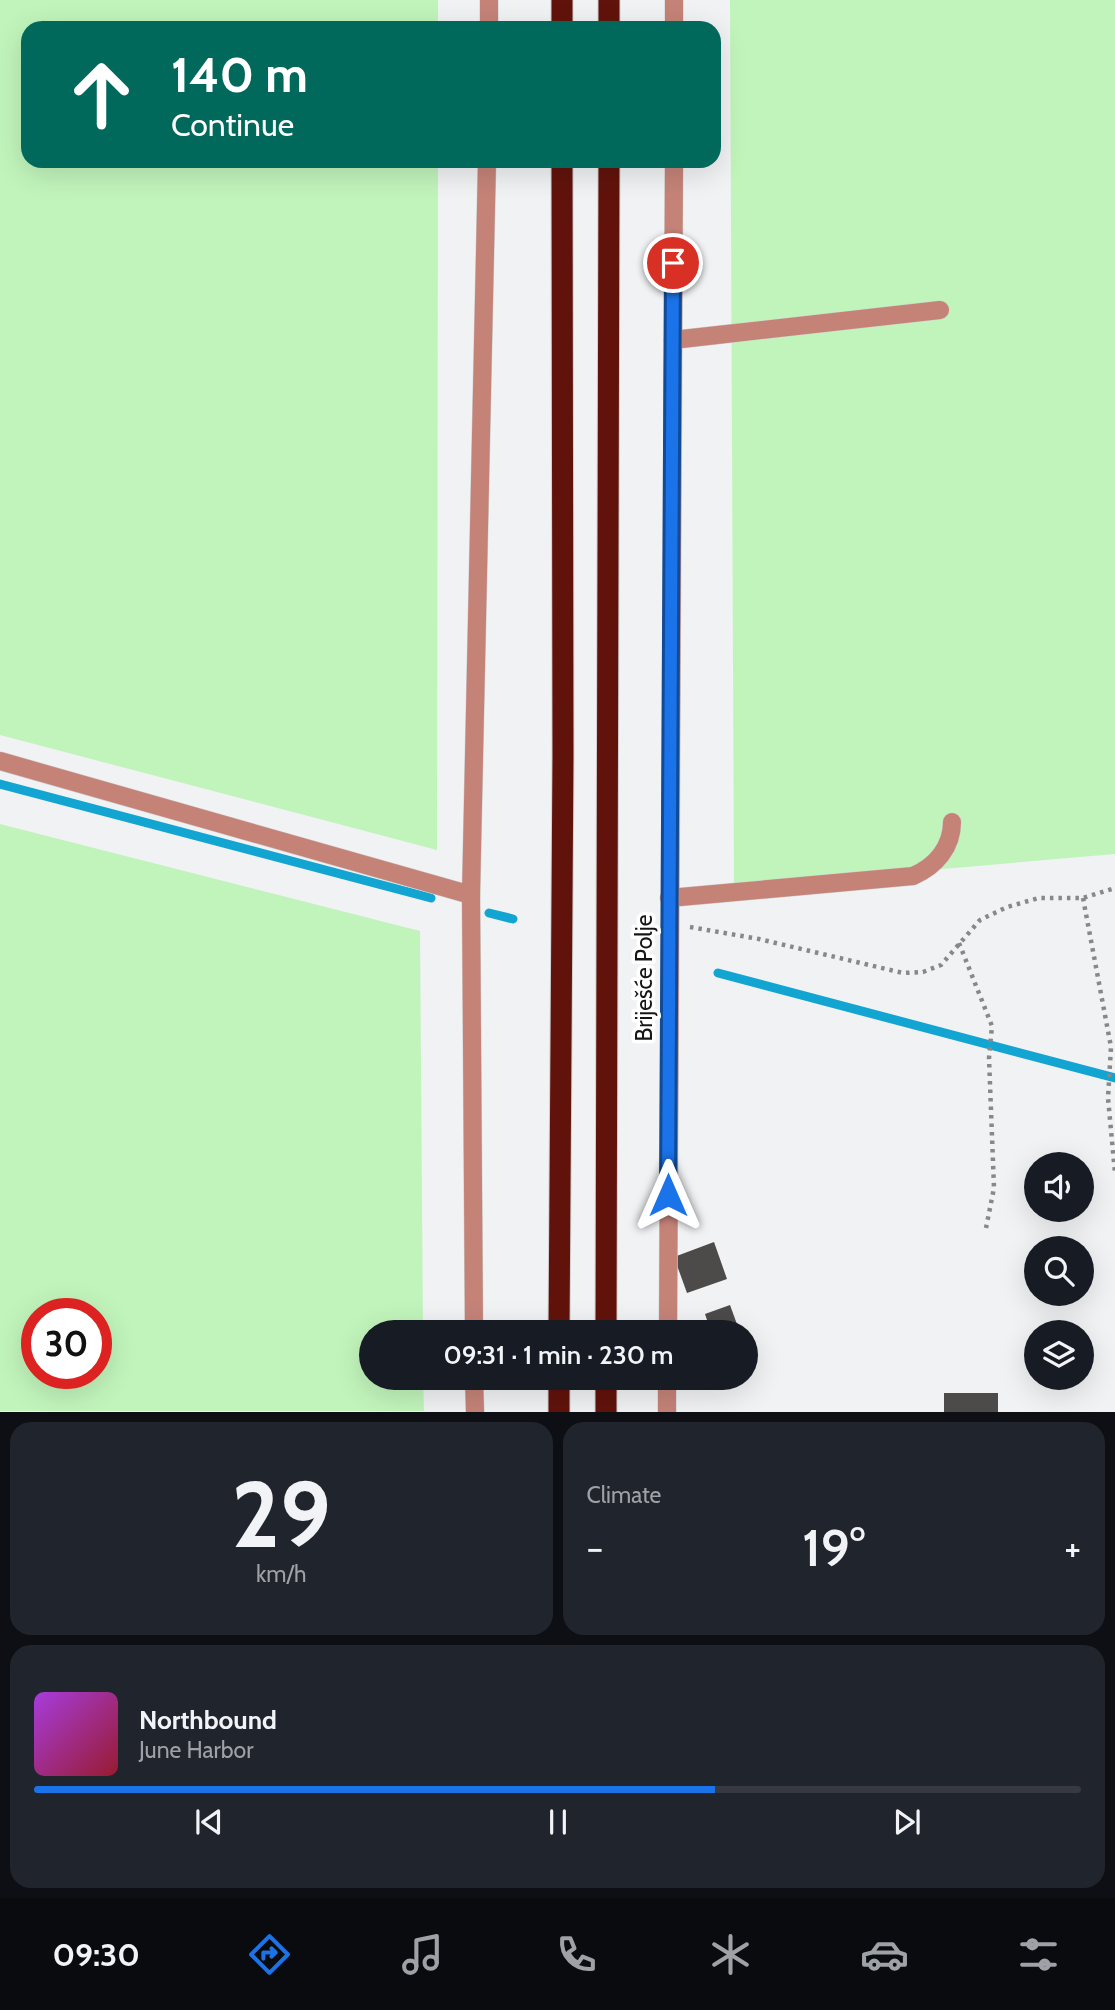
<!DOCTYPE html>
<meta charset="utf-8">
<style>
body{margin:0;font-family:Cabin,sans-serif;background:#20242c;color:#f1f3f6;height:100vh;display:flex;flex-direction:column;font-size:26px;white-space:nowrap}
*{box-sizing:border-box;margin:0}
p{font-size:23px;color:#9ea1a6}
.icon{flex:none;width:38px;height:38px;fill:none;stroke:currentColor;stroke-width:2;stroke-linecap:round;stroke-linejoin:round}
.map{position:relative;height:1412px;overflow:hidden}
.sheet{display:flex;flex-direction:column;gap:10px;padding:10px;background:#0d0f14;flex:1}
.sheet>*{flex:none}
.hud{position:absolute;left:21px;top:21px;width:700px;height:147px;border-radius:21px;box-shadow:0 7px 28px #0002;background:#00695c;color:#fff;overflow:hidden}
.fabs{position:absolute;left:1024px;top:1152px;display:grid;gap:14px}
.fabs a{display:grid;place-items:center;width:70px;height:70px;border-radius:50%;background:#171b24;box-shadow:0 7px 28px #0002;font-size:35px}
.speed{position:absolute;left:21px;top:1298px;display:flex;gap:14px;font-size:35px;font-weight:700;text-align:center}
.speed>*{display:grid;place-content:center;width:91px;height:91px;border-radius:50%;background:#171b24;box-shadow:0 7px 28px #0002;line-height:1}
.speed .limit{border:10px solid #d22;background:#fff;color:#111}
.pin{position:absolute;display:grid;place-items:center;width:60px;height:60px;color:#fff;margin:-30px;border:4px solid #fff;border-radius:50%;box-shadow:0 2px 7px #0007}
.me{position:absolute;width:77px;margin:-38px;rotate:0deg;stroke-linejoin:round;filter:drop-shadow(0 0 5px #0008)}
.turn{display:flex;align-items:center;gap:24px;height:147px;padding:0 35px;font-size:32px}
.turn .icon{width:91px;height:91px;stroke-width:2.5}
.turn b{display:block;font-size:49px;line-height:60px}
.big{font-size:52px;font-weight:600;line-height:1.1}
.sheet .widget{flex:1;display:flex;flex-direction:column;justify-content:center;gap:10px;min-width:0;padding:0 24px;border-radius:21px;background:#20242c}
.sheet .dial{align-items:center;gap:0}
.dial b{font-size:91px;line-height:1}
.song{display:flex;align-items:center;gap:21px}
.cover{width:84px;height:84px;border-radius:10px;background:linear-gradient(135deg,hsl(280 70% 55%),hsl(350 70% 35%))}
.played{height:7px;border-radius:4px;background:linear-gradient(90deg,#1a73e8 65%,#363941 65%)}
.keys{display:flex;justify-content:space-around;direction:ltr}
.heat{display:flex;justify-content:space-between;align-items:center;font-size:38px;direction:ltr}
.sheet .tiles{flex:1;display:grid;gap:10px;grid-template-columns:1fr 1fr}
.widget:last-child{grid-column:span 2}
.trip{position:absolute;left:359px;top:1320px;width:399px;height:70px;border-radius:35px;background:#171b24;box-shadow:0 7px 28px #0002;font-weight:600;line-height:70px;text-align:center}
.dock{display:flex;height:112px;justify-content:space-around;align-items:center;background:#090b0e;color:#9ea1a6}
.dock .icon{width:49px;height:49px}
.dock .current{color:#1a73e8}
.dock b{font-size:32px;color:#f1f3f6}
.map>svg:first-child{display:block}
</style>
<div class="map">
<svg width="1115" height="1412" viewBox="0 0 1115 1412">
<rect width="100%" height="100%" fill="#f1f2f4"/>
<g fill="#c1f4bb" fill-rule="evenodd">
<path d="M0,0H438V28H28V161H438L437,850L0,735Z"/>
<path d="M730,0H1115V854L734,887Z"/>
<path d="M0,824L420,931L423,1332H371V1377H423L424,1411H0ZM37,1314H96V1374H37Z"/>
</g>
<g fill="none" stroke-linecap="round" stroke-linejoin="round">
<g stroke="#13a5d2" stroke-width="9">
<path d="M0,784L431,898"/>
<path d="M489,913L513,919"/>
<path d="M718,973L1115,1078"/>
</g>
</g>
<g fill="#4c4b4a">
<path d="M714,1242L727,1279L687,1293L674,1257Z"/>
<path d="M730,1305L738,1327L724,1332H711L705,1314Z"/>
<rect x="944" y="1393" width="54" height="19"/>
</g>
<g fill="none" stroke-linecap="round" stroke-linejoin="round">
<defs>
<g id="minor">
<path d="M489,0V28"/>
<path d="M674,28V0"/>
<path d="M673,340L940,310"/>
<path d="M0,761L471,895"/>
<path d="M669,898L913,876C936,866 952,847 952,822"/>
<path d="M474,1332L471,895L487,161"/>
<path d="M668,1332L674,161"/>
<path d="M474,1377L475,1412"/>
<path d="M667,1412V1377"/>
</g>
<g id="highway">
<path d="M562,0V28"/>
<path d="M609,28V0"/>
<path d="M559,1332L563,755L562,161"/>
<path d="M606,1332L609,161"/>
<path d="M559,1412V1377"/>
<path d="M606,1412V1377"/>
</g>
</defs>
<use href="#minor" stroke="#cecfd0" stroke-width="19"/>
<use href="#highway" stroke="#cecfd0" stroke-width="23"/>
<g stroke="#888889" stroke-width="4.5" stroke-dasharray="3.5 5" stroke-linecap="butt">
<path d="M1083,898L1111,1047L1108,1098L1115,1173"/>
<path d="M690,927L759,939L903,973L923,972L941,965L980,920L1007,907L1039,898H1083L1115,888"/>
<path d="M959,943L992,1026L989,1058L994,1188L986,1228"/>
</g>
<use href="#minor" stroke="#c58378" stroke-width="18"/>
<use href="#highway" stroke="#61130b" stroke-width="21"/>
</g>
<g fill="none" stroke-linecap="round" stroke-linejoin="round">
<defs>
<path id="route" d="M668,1195L673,263"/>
</defs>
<use href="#route" stroke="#114b97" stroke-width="18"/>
<use href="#route" stroke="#1a73e8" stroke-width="12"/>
</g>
<g text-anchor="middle" stroke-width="7" stroke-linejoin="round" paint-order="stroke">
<g font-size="23" fill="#151515" stroke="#fff">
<text transform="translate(644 978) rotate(-90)" y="8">Briješće Polje</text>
</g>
</g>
</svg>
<div class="fabs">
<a><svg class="icon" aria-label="sound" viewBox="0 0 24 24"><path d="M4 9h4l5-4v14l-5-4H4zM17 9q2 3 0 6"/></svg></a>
<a><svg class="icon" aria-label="search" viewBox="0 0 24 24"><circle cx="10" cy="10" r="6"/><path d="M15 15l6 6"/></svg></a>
<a><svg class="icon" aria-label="layers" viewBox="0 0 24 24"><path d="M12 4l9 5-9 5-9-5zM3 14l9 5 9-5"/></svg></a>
</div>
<div class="speed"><div class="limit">30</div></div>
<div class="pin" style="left:673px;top:263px;background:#d93025"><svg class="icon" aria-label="arrive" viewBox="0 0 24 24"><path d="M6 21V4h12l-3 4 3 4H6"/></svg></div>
<svg class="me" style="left:668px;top:1195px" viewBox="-20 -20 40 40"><path d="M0-17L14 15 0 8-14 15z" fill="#1a73e8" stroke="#fff" stroke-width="4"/></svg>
<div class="trip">09:31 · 1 min · 230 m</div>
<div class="hud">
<div class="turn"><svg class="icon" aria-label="ahead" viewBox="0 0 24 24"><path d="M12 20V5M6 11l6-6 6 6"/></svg><div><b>140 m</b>Continue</div></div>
</div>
</div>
<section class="sheet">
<div class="tiles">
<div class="widget dial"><b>29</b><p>km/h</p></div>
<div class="widget"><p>Climate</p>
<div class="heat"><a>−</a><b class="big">19°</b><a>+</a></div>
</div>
<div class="widget">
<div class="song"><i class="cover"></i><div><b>Northbound</b><p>June Harbor</p></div></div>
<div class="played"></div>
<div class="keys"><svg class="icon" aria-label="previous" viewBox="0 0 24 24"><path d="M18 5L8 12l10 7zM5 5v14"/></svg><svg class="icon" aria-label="pause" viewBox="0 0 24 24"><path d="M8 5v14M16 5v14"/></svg><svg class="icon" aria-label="next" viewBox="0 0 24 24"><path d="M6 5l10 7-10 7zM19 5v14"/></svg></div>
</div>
</div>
</section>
<nav class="dock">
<b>09:30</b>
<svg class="icon current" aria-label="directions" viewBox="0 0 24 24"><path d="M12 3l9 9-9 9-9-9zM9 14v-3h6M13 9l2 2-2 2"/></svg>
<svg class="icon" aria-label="music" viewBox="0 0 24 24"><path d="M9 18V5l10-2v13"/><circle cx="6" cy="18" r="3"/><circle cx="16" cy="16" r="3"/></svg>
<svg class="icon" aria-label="phone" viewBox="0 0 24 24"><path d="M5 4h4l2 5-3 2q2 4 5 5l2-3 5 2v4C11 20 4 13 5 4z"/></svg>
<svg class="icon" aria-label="climate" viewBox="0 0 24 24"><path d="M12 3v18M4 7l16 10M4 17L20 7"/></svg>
<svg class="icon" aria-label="car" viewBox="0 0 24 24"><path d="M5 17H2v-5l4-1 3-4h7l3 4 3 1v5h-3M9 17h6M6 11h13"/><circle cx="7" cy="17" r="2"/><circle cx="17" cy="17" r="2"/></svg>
<svg class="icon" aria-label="filters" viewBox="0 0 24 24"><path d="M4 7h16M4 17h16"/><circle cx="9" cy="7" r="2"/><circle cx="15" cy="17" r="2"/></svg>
</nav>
